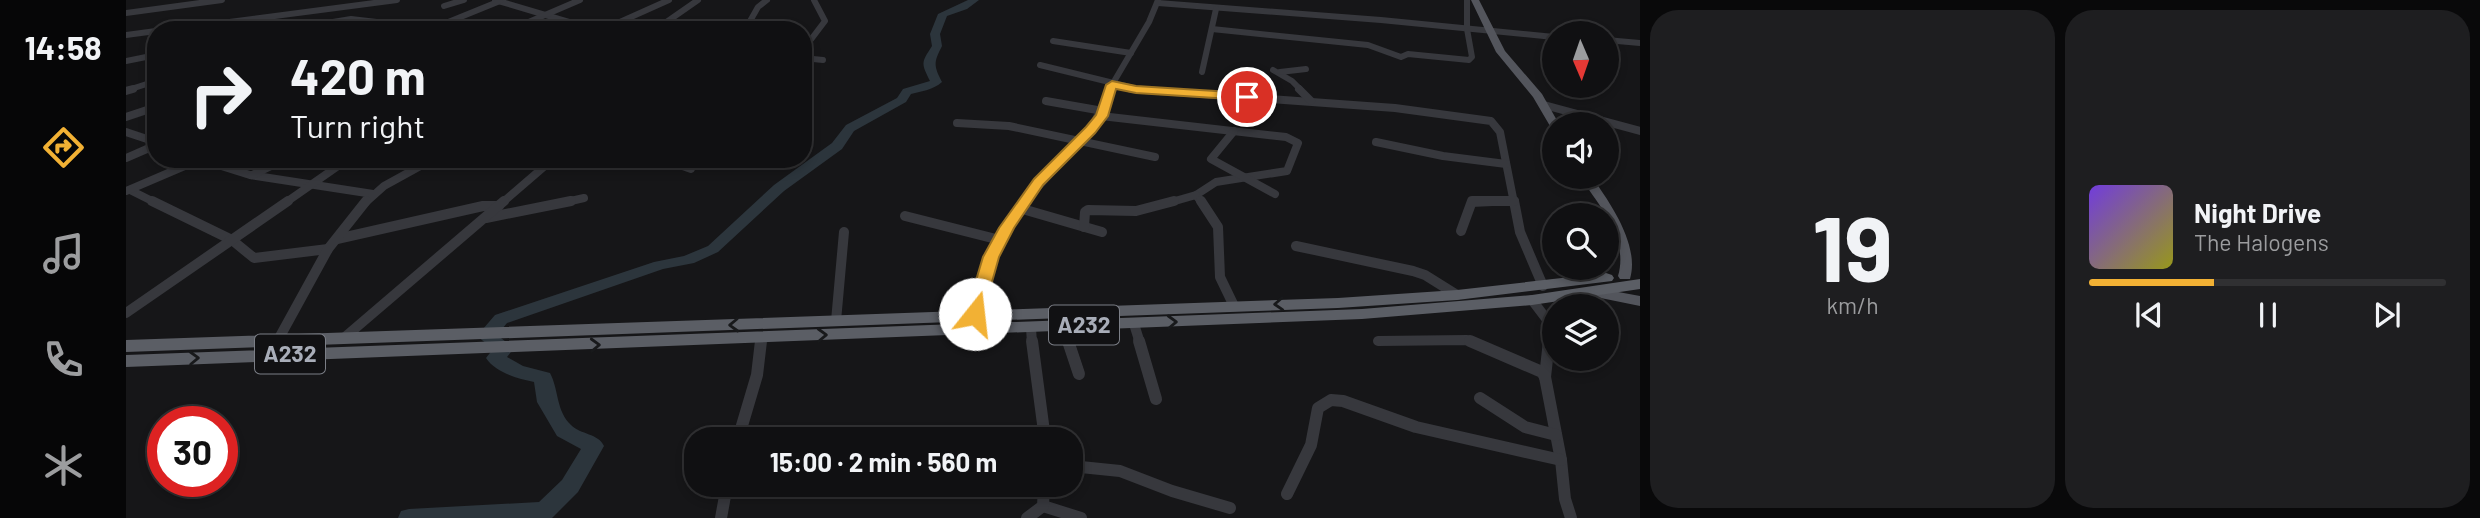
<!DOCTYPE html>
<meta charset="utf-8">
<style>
body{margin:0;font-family:Barlow,sans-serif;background:#1e1e20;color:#f1f3f6;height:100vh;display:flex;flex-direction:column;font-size:26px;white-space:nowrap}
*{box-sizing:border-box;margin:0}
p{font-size:23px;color:#9c9d9f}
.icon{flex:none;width:38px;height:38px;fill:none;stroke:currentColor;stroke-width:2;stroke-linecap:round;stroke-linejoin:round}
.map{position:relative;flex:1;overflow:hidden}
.drawer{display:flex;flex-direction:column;gap:10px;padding:10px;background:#09090a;width:840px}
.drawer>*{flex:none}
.banner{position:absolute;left:21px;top:21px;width:665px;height:147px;border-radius:28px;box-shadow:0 4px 10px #0003,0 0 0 2px #303032;background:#101012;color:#f1f3f6;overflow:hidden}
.needle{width:46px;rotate:178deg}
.tools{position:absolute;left:1416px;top:21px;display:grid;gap:14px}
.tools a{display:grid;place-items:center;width:77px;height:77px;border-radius:50%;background:#101012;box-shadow:0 4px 10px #0003,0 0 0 2px #303032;font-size:35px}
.speed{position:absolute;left:21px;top:406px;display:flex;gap:14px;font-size:35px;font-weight:700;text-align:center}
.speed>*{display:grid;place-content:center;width:91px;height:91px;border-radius:50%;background:#101012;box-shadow:0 4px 10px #0003,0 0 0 2px #303032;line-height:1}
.speed .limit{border:10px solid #d22;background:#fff;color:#111}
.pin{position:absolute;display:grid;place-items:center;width:60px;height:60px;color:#fff;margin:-30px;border:4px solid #fff;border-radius:50%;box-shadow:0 2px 7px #0007}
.me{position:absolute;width:77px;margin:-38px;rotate:16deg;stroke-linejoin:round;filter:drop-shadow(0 0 5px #0008)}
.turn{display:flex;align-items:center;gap:24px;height:147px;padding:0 28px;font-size:32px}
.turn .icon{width:91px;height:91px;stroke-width:2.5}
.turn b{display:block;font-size:49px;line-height:60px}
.drawer .tile{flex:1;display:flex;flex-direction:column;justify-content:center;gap:10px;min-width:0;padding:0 24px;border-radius:28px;background:#1e1e20}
.drawer .dial{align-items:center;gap:0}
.dial b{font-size:91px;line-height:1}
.song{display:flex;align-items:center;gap:21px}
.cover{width:84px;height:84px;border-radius:10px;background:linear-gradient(135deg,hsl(260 70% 55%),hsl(60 70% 35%))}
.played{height:7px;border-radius:4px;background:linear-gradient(90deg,#f2b134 35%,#303032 35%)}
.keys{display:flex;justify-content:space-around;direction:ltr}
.drawer .tiles{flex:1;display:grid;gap:10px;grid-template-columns:repeat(2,1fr)}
.trip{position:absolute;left:558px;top:427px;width:399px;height:70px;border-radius:28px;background:#101012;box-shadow:0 4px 10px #0003,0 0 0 2px #303032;font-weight:700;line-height:70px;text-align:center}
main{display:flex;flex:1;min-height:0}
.tab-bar{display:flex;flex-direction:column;width:126px;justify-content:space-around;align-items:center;background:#060607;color:#9c9d9f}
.tab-bar .icon{width:49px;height:49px}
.tab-bar .selected{color:#f2b134}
.tab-bar b{font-size:32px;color:#f1f3f6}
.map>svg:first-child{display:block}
</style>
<main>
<nav class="tab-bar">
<b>14:58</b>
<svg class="icon selected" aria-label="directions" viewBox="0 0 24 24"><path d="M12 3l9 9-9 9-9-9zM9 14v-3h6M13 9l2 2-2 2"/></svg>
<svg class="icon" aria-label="music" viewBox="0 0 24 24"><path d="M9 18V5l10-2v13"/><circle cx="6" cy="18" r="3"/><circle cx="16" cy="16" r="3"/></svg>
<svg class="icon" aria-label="phone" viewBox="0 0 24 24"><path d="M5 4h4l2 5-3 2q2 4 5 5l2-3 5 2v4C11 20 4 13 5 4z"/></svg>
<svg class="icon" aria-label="climate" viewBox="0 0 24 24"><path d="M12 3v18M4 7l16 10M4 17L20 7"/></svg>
</nav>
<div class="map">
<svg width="1514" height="518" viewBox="0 0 1514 518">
<rect width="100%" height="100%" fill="#161618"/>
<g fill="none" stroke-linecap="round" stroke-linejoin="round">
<path fill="#2c353c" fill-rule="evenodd" d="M842,0H853L841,9L821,16L814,34L816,46C808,62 807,65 816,82C807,90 796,91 785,94L780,102L728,131L716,149L658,191L592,252L568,263L537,269L381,323L371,335L388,348L381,357L397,366L424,373C433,390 430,411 445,425C455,435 472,433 478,446L452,492L426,518H272L275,511L283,509L413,502L436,480L455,449L431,436L411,402L408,382C391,378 370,373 360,358L367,349L351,336L369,315L528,262L558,256L582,246L648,185L706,143L720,125L771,98L777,89L804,81C795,63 795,63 806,46L804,34L812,14Z"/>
<g stroke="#37383d" stroke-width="6">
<path d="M369,0L470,30"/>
<path d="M1032,3L1255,20L1428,37"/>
<path d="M318,6L338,0"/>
<path d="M0,13L96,0"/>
<path d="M310,27L374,1"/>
<path d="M1086,29L1242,45L1275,57L1282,54L1343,60L1346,57L1341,29V0"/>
<path d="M42,30L271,0"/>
<path d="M159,30L225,19L319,30"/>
<path d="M384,30L454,0"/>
<path d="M476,30L543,0"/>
<path d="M529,30L572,0"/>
<path d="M619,30L632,7L641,0"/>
<path d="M0,35L30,31"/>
<path d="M1480,40L1514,43"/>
<path d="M927,41L1005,53"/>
<path d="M677,50L699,21L688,0"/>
<path d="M677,58L697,60"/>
<path d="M0,61L30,55"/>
<path d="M914,65L1016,90"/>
<path d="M1147,70L1166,81L1175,90"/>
<path d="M1076,72L1090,9"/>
<path d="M1154,72L1180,69"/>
<path d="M2,90L30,81"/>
<path d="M983,90L1023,22L1032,0"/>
</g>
<g stroke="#37383d" stroke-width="8">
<path d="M1005,89L1269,108L1365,121L1374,132L1388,203"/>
<path d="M1173,89L1185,101"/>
<path d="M0,91L7,89"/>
<path d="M920,101L977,111"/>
<path d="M1418,105L1514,131"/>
<path d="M975,116L1160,137L1172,143L1161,171L1090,182L1070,195L1076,203"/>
<path d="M0,117L30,107"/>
<path d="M831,123L883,126L1029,157"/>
<path d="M1108,131L1085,159L1149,194"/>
<path d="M0,132L30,142"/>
<path d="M1250,142L1317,156L1380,164"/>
<path d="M0,158L30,145"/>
<path d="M73,159L124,175L247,194"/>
<path d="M537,159L565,169"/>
<path d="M126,175L160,159"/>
<path d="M4,190L30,203"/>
<path d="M0,191L75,159"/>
<path d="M159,203L222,159"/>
<path d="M239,203L258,186L307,159"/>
<path d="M376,203L427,159"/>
<path d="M436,203L458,198"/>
<path d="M897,203L966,128L984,89"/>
<path d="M1042,203L1070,195"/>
<path d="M1345,203L1388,201"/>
</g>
<g stroke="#37383d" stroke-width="10">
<path d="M26,201L106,240L128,258L202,249"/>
<path d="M1075,201L1092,227L1094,277L1108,306"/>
<path d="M1388,201L1394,232L1417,286"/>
<path d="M893,208L976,232"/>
<path d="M779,216L874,240"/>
<path d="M360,218L445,201"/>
<path d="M958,227L959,212L962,210L1010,211L1048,201"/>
<path d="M1335,231L1346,201H1388"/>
<path d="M211,239L357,206H373"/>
<path d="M1170,246L1287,271L1299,275L1331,295"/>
<path d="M1406,300L1425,325L1423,343"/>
<path d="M0,313L162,201"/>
<path d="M849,314L871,248L898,201"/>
<path d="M710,321L718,232"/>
<path d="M1008,324L1014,343"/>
<path d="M937,326L943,343"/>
<path d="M905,328L906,343"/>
<path d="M219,337L378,201"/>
<path d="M152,340L202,249L240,201"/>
<path d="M1252,341L1341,340L1348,343"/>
<path d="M634,343L635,338"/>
</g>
<g stroke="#37383d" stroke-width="12">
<path d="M906,341L919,439"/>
<path d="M942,341L953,374"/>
<path d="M1013,341L1030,399"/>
<path d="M1344,341L1416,372L1419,377"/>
<path d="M1423,341L1419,377L1435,460L1439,499L1445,518"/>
<path d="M1354,398L1399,427L1430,435"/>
<path d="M612,439L631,375L635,341"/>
<path d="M945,466L994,471L1046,491L1104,508"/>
<path d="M1161,494L1185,445L1192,408L1205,400L1217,401L1290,427L1435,460"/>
<path d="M917,506L955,518"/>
<path d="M595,518L601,485"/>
<path d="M901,518L917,506L918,485"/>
</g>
<g fill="#53555c" fill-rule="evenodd">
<path d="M1345,0H1353L1379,51L1416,94L1433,124H1428V127L1424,126L1407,97L1370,52Z"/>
<path d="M1454,177H1466C1484,203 1514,245 1504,279H1494L1492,276C1503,239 1473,205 1454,177Z"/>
<path d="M1465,287L1514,296V306L1460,295L1458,292Z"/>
</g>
<g fill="#5b5e65" fill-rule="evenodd">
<path d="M1480,273L1486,275L1488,278L1486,281L1331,300L1212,308L0,352V340L1212,298L1331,290Z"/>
<path d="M1514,279V289L1406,305L1236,319L0,367V355L1236,309L1406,295Z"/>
</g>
</g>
<defs><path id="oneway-chevron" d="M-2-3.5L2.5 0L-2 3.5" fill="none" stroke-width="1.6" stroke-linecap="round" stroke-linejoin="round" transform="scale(1.75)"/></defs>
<g stroke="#18191b">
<use href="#oneway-chevron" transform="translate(1153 304) rotate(177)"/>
<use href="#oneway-chevron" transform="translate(1046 322) rotate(-2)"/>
<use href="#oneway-chevron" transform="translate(608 325) rotate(178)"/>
<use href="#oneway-chevron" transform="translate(696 335) rotate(-2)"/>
<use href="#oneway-chevron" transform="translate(469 345) rotate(-2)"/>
<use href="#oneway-chevron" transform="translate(68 358) rotate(-2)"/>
</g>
<path fill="#f2b134" stroke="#9d7322" stroke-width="2" d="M986,81L1010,86L1121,93L1127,97L1121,100L1010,93L990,89L982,116L969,133L917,185L888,228L873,257L857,314L855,318H842L840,314L857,257L873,228L908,179L960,127L970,115L980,85Z"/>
<g text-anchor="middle" stroke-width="7" stroke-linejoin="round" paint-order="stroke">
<g fill="#111113" stroke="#7b7e86" stroke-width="2">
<rect x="923" y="305.5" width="70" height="39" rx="5"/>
<rect x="129" y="334.5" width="70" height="39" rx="5"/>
</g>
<g font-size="23" font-weight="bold" fill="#a8adb8">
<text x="958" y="333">A232</text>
<text x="164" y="362">A232</text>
</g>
</g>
</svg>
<div class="tools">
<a><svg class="needle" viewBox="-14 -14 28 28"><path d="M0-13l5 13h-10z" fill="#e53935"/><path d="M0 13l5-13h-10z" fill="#9c9d9f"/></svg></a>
<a><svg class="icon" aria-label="sound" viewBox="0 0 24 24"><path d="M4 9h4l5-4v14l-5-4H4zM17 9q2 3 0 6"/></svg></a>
<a><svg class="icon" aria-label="search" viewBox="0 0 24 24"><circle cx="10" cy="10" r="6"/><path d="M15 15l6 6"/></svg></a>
<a><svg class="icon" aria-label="layers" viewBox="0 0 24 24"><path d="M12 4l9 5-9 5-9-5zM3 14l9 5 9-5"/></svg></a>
</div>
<div class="speed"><div class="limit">30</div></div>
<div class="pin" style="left:1121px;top:97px;background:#d93025"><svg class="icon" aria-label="arrive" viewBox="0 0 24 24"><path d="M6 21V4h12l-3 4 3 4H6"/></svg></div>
<svg class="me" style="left:849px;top:314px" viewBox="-20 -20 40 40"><circle r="19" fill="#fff"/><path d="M0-13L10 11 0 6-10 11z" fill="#f2b134"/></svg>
<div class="trip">15:00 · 2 min · 560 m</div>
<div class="banner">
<div class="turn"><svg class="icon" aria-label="right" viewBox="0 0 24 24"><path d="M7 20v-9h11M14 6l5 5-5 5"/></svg><div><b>420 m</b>Turn right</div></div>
</div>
</div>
<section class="drawer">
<div class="tiles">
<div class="tile dial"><b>19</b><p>km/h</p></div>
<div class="tile">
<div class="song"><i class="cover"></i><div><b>Night Drive</b><p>The Halogens</p></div></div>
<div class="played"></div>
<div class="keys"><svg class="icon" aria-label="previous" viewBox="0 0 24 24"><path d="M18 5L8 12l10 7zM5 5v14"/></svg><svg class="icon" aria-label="pause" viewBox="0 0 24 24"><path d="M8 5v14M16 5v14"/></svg><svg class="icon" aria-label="next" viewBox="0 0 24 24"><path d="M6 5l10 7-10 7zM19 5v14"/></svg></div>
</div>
</div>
</section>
</main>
